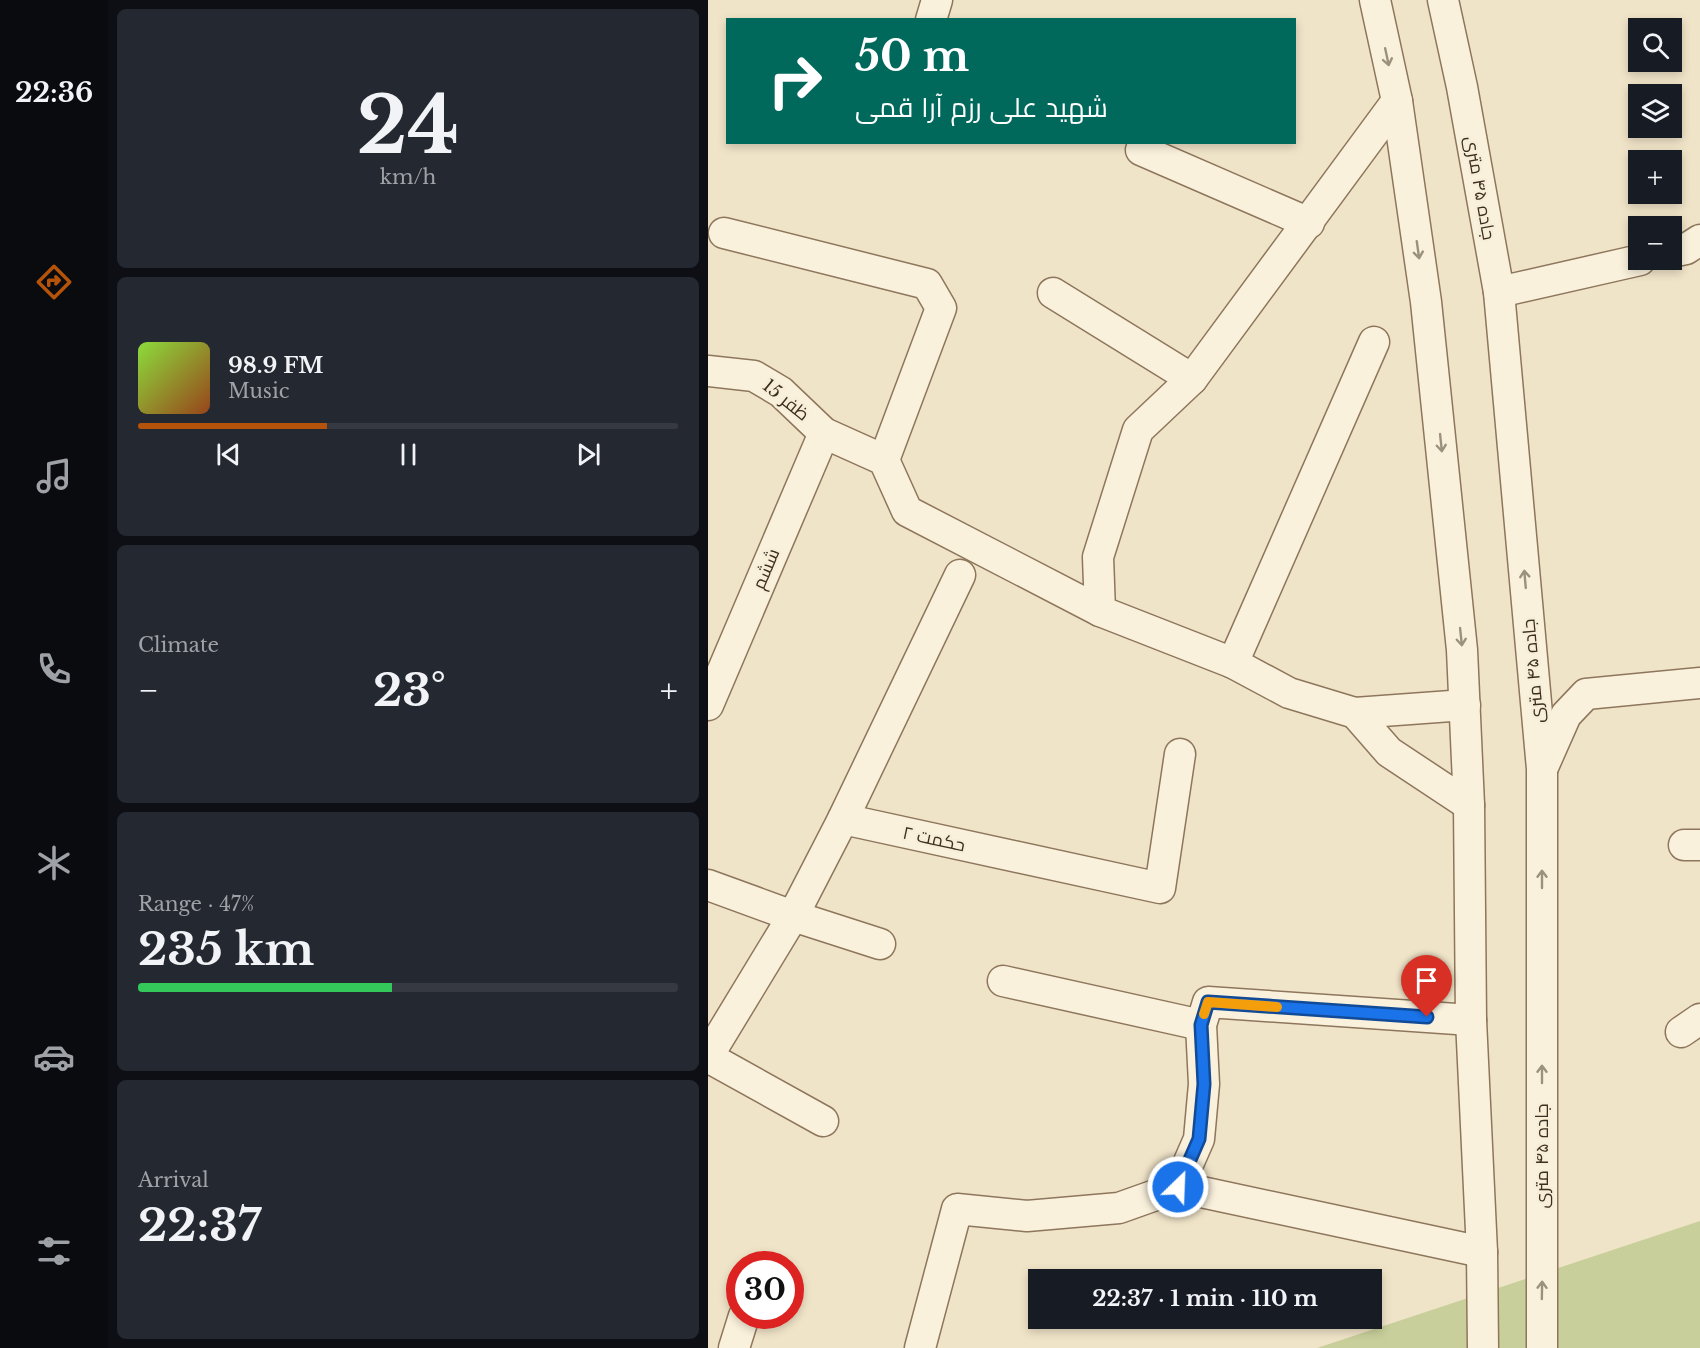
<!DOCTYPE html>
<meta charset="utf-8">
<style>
body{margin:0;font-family:"Libre Baskerville",Cairo,serif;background:#242831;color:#f1f3f6;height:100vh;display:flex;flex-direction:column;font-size:22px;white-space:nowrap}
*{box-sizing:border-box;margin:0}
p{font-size:20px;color:#9ea1a6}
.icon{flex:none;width:33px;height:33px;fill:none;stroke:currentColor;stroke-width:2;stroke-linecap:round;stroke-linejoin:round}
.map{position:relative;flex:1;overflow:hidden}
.panel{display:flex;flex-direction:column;gap:9px;padding:9px;background:#0d0f14;width:600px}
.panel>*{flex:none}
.top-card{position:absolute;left:18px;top:18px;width:570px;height:126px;border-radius:0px;box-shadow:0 3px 9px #0003;background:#00695c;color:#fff;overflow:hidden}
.fabs{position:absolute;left:920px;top:18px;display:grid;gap:12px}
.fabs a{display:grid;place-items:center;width:54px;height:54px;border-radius:0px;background:#171b24;box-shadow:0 3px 9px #0003;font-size:30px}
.speed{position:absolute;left:18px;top:1251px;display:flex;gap:12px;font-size:30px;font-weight:700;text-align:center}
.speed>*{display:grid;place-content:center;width:78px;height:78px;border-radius:50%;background:#171b24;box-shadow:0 3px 9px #0003;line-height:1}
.speed .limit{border:9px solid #d22;background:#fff;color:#111}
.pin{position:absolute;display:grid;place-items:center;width:51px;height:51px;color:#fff;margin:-62px -26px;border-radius:50% 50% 50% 0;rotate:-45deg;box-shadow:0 0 6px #0007}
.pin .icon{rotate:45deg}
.me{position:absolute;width:66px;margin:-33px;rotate:24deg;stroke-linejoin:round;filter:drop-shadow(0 0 4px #0008)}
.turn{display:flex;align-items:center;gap:21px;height:126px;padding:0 30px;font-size:27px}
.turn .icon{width:78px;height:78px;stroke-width:2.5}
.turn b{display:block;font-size:42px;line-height:51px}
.big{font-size:45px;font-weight:700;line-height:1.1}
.panel .card{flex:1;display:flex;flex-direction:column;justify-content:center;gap:9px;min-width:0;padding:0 21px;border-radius:9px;background:#242831}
.panel .dial{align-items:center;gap:0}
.dial b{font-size:78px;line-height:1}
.song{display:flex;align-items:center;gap:18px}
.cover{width:72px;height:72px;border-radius:9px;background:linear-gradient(135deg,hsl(90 70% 55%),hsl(20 70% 35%))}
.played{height:6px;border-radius:3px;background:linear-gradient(90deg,#b45309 35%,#363941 35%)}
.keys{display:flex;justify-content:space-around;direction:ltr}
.heat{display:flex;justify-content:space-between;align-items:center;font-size:33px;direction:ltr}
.charge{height:9px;border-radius:4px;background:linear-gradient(90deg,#34c759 47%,#363941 0)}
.trip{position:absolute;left:320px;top:1269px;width:354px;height:60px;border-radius:0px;background:#171b24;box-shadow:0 3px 9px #0003;font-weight:700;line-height:60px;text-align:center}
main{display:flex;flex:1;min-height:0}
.dock{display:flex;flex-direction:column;width:108px;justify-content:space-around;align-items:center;background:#090b0e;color:#9ea1a6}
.dock .icon{width:42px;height:42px}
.dock .active{color:#b45309}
.dock b{font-size:27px;color:#f1f3f6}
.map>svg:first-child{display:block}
</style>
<main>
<nav class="dock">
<b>22:36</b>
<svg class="icon active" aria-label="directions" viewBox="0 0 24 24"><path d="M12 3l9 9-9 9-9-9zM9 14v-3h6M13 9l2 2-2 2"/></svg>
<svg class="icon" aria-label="music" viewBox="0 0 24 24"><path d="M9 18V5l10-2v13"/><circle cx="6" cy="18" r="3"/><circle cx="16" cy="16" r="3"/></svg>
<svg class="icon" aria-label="phone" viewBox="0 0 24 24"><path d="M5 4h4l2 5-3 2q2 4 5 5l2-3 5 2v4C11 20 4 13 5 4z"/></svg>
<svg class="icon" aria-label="climate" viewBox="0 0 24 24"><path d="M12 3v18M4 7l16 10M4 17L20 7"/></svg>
<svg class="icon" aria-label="car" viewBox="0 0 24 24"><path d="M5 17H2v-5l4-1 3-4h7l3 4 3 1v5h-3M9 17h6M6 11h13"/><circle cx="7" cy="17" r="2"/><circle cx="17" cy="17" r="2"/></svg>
<svg class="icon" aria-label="filters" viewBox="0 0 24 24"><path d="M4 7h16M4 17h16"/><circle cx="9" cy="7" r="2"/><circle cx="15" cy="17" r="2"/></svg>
</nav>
<section class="panel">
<div class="card dial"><b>24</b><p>km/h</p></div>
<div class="card">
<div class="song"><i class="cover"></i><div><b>98.9 FM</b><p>Music</p></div></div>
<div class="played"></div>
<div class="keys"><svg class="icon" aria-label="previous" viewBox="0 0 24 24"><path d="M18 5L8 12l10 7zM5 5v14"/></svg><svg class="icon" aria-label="pause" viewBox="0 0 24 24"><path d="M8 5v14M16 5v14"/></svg><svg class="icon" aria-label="next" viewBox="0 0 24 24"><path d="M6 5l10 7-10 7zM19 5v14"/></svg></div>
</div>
<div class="card"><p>Climate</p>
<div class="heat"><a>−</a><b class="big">23°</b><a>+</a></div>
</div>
<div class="card"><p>Range · 47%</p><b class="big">235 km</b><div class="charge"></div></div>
<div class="card"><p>Arrival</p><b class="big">22:37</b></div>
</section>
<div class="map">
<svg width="992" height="1348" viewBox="0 0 992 1348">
<rect width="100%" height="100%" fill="#f0e4c8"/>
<path fill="#c9cf9b" d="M992,1221V1348H609Z"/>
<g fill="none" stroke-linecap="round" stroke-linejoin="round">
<defs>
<g id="minor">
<path d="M667,0L689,101L718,302L754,650L761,805L763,1020L774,1252L775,1348"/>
<path d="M735,0L754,87L791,292L834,769V1348"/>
<path d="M223,20L229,0"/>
<path d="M433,150L601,223"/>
<path d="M16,233L219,284L233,308L176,460"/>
<path d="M963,252L978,249L992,240"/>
<path d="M791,292L932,260"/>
<path d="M345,293L484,379"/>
<path d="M0,371L46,376L73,392L116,433L176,460L199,511L392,611L525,663L581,693L647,713L757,705"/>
<path d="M392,611L390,557L430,430L484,379L689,101"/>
<path d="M525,663L666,342"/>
<path d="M0,705L116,433"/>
<path d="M647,713L681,752L761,805"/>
<path d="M835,767L858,715L878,694L992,683"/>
<path d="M135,819L252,575"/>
<path d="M976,845H992"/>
<path d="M0,885L85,916L172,944"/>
<path d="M295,981L493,1025"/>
<path d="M973,1032L992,1019"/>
<path d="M0,1056L85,916L135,819L452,888L472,754"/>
<path d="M0,1057L115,1121"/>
<path d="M470,1187L774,1252"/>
<path d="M26,1348L36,1316"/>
<path d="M212,1348L249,1209L319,1216L411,1208L470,1187L491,1139L496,1084L493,1025L500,1002L763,1020"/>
</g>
</defs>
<use href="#minor" stroke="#8d765c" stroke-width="33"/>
<use href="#minor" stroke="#faf1dc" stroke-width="30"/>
</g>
<defs><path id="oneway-shaft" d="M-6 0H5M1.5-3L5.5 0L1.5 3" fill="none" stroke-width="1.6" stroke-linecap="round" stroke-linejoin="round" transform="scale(1.5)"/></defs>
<g stroke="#9c907e">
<use href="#oneway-shaft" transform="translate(679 57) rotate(78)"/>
<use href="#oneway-shaft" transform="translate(710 250) rotate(82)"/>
<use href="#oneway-shaft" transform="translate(733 443) rotate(84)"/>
<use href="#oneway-shaft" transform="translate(817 579) rotate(-95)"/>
<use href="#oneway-shaft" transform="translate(753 637) rotate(84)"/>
<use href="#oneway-shaft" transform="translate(834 879) rotate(-90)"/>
<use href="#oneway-shaft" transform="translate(834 1074) rotate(-90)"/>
<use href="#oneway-shaft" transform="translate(834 1290) rotate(-89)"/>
</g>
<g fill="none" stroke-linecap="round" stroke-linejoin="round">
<defs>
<path id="route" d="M470,1187L491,1139L496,1084L493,1025L500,1002L719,1017"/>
</defs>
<use href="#route" stroke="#114b97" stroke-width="15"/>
<use href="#route" stroke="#1a73e8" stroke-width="10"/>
<path stroke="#f59e0b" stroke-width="10" d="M496,1014L500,1002L569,1007"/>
</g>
<g text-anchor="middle" stroke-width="5" stroke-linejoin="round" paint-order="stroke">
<g font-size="18" fill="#3d2e20" stroke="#f7eed8">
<text transform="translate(772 188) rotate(80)" y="6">جاده ۴۵ متری</text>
<text transform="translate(78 400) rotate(39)" y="6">ظفر 15</text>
<text transform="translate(58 569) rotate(-67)" y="6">ششم</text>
<text transform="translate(825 671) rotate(-95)" y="6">جاده ۴۵ متری</text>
<text transform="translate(226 839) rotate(12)" y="6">حکمت ۲</text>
<text transform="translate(834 1156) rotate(-90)" y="6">جاده ۴۵ متری</text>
</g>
</g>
</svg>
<div class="fabs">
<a><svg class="icon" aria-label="search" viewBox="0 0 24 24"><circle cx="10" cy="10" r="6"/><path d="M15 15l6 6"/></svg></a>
<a><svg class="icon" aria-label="layers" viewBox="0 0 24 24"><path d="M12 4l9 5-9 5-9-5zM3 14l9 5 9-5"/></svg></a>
<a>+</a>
<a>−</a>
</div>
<div class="speed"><div class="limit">30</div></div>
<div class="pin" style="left:719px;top:1017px;background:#d93025"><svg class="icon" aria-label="arrive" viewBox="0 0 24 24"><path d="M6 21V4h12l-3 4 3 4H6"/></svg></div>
<svg class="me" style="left:470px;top:1187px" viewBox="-20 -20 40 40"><circle r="17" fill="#1a73e8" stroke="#fff" stroke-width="3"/><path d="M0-11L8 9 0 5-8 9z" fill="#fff"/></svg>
<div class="trip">22:37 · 1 min · 110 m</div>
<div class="top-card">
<div class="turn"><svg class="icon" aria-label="right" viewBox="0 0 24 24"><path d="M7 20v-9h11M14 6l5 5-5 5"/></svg><div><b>50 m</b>شهید علی رزم آرا قمی</div></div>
</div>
</div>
</main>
